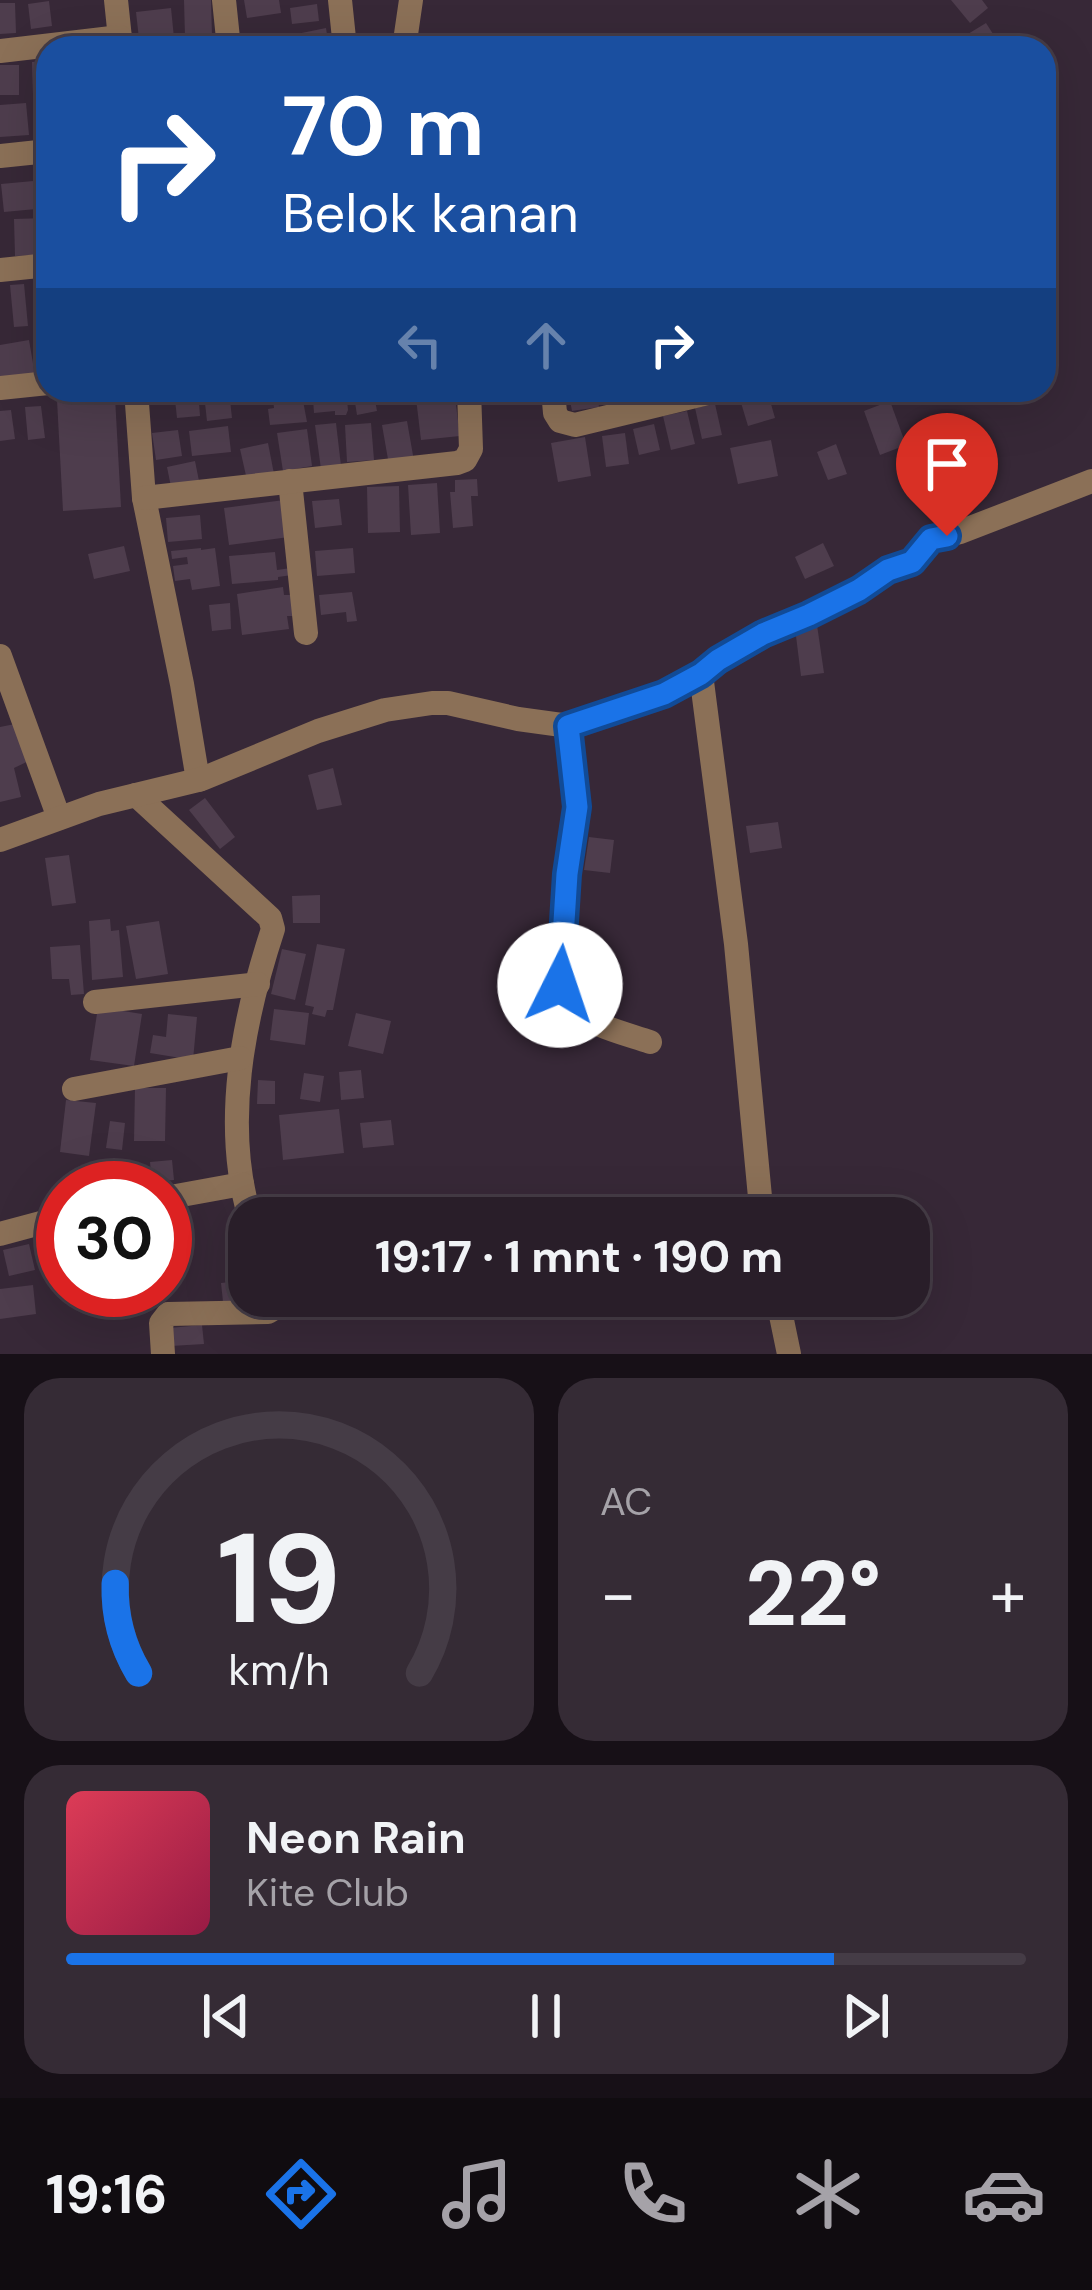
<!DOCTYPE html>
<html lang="id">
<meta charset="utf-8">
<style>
body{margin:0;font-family:"DM Sans",sans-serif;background:#352b35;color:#f1f3f6;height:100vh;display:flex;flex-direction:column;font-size:45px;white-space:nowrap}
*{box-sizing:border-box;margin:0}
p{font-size:39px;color:#a5a2a8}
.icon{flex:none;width:66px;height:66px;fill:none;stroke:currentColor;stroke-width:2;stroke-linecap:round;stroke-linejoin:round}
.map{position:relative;height:1354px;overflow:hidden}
.sheet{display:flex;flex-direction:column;gap:24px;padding:24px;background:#171017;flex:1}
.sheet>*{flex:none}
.banner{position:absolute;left:36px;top:36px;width:1020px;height:366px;border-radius:36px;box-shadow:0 12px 48px #0002,0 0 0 3px #453c46;background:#1a4fa0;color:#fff;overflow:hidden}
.speed{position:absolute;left:36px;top:1161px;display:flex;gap:24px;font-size:60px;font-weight:700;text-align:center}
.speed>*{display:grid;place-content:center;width:156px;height:156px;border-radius:50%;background:#291e29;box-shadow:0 12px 48px #0002,0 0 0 3px #453c46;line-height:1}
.speed .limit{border:18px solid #d22;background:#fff;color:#111}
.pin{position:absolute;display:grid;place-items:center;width:102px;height:102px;color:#fff;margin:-123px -51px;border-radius:50% 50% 50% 0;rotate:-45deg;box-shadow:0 0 12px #0007}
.pin .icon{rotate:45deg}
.me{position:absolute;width:132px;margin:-66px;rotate:4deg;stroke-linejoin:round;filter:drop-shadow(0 0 9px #0008)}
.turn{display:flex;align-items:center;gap:42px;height:252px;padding:0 48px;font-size:54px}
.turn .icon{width:156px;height:156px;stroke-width:2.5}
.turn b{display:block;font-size:84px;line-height:102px}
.lanes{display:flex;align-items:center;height:114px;padding:0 48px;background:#0003;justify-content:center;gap:60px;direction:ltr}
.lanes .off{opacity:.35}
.big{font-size:90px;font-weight:700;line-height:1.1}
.sheet .tile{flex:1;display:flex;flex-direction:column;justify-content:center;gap:18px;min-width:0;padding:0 42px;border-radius:36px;background:#352b35}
.sheet .dial{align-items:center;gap:0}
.dial svg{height:312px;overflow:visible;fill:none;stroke:#453c46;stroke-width:7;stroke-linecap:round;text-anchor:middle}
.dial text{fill:#f1f3f6;stroke:none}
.song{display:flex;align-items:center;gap:36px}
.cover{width:144px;height:144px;border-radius:18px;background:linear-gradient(135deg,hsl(350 70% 55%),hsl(340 70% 35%))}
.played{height:12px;border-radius:6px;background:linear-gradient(90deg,#1a73e8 80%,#453c46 80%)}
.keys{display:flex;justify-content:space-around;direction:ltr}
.heat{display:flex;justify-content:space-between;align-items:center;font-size:66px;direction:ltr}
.sheet .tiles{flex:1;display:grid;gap:24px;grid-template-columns:1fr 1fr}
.tile:last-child{grid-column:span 2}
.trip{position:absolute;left:228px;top:1197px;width:702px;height:120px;border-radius:36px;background:#291e29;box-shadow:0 12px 48px #0002,0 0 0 3px #453c46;font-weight:700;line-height:120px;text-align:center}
.menu{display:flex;height:192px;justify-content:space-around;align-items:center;background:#100c10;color:#a5a2a8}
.menu .icon{width:84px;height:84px}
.menu .active{color:#1a73e8}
.menu b{font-size:54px;color:#f1f3f6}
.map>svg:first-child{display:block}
</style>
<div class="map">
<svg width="1092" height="1354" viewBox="0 0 1092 1354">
<rect width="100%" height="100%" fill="#372837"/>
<g fill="#4e3d4d">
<path d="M184,0H211L212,36L185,37Z"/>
<path d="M244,0H279L281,13L247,18Z"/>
<path d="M951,0H982L988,8L970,23Z"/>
<path d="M49,1L52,26L31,29L28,4Z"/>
<path d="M0,3H15L16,33L0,34Z"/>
<path d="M317,4L319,21L292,24L290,8Z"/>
<path d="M171,8L175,48H140L136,12Z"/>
<path d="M986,23L1002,48H945Z"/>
<path d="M326,28L329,48H295L292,35Z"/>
<path d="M48,61V94L33,95L32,62Z"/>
<rect x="0" y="65" width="19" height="30"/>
<path d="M26,103L29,135L0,137V105Z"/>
<path d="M44,180L47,208L4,212L1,184Z"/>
<path d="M47,218L48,255L15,256L14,219Z"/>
<path d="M24,284L28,326L14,327L10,285Z"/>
<path d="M48,284V324L38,325L34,285Z"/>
<path d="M29,340L35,375L0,380V345Z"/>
<path d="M174,390H198L200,416L177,418Z"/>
<path d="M272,390H301L307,422L270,425L268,409L274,408Z"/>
<path d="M334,390H346L348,410L346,415H335V411L314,413L313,399L335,397Z"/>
<path d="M353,390H373L377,411L357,415Z"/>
<path d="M415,390H454L460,436L421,440Z"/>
<path d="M568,390H596L599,407L572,411Z"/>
<path d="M760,390H767L775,418L748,426L739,396Z"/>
<path d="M115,397L121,507L63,511L57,400Z"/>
<path d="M230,400L232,418L207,421L205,403Z"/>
<path d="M890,401L906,445L880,455L864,411Z"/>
<path d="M715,404L722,435L702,439L695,408Z"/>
<path d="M41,406L45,438L28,440L25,407Z"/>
<path d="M11,410L15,439L0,441V411Z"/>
<path d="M687,411L695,444L671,450L663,416Z"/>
<path d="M407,421L414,461L389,465L382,425Z"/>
<path d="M336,423L341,466L321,469L315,425Z"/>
<path d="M371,423L374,460L347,462L345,425Z"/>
<path d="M654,424L660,450L639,455L633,429Z"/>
<path d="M228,426L231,452L192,456L189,431Z"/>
<path d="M307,429L312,466L283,471L277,433Z"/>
<path d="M178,430L182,456L156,460L152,433Z"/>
<path d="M625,433L629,464L606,467L602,436Z"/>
<path d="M585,437L591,476L558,482L551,443Z"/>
<path d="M771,440L778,476L738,484L730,448Z"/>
<path d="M268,443L274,474L247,480L240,449Z"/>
<path d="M836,444L847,474L828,480L817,452Z"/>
<path d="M195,461L199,481L171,487L167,467Z"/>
<path d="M477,479L478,496H471L473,526L453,528L450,492H455V480Z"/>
<path d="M437,483L440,533L411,535L408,485Z"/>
<path d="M399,486L400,532L368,533L367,487Z"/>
<path d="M339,499L342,525L315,528L312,501Z"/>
<path d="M284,500L289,537L229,545L224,508Z"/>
<path d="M200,515L202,539L168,542L166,518Z"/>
<path d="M823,543L834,566L805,579L795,557Z"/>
<path d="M124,546L130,571L94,579L88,554Z"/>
<path d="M201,548V550L215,548L220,586L192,590L190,579L175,581L173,566L188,564L187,557L172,559L171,551Z"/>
<path d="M353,548L355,573L317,576L315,551Z"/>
<path d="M275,552L277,570L291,568L292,575L278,577V580L232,584L229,556Z"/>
<path d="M283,587L284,595H293L294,616H287L289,629L242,635L237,594Z"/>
<path d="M352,592L357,621L347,622L346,612L321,615L319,595Z"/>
<path d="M230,603L231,629L212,631L209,605Z"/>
<path d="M817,625L824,673L801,676L795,628Z"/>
<path d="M15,724L37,757L14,768L21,797L0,802V727Z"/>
<path d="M333,768L342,805L317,810L308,775Z"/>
<path d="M205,798L235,837L220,849L189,810Z"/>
<path d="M778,822L782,848L750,853L746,826Z"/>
<path d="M589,837L614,840L610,873L584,870Z"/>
<path d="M69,855L76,903L52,906L45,858Z"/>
<path d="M320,895V923H293L292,896Z"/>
<path d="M110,919L111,931L119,930L123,977L92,980L89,921Z"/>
<path d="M159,921L168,974L136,979L126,926Z"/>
<path d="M317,944L345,949L333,1010H327L325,1017L312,1014L314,1007L305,1005Z"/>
<path d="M80,945L84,994L71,995L69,979H52L50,947Z"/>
<path d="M282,949L306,954L295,1000L271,994Z"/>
<path d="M98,1007L142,1014L134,1066L90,1060Z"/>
<path d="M274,1009L309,1013L305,1045L270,1040Z"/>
<path d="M356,1013L391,1021L383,1054L348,1046Z"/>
<path d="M168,1014L197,1017L193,1060L150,1053L153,1035L166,1037Z"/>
<path d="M361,1070L364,1098L341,1100L339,1072Z"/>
<path d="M304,1073L324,1076L320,1102L300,1099Z"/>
<path d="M258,1080L275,1081V1104H257Z"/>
<path d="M135,1088H166L165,1141H134Z"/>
<path d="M66,1100L96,1103L89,1156L60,1152Z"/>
<path d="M339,1109L344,1153L283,1160L279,1115Z"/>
<path d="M391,1120L394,1145L363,1148L360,1123Z"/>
<path d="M110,1121L125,1123L122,1150L106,1148Z"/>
<path d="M172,1160L174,1180L152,1182L150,1162Z"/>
<path d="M317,1196L319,1218H269L267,1202Z"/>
<path d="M29,1244L35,1270L9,1276L3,1250Z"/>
<path d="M249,1280V1296H263L264,1307L224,1311L221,1283Z"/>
<path d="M33,1285L36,1314L0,1319V1289Z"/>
<path d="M202,1325L204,1344L171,1346L169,1328Z"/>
</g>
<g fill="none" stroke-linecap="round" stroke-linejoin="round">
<g stroke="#8b7057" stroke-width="24">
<path d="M116,0L121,48"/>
<path d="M224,0L229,48"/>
<path d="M340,0L345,48"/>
<path d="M404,48L411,0"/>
<path d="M0,51L120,37"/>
<path d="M0,156L48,151"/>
<path d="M0,270L48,265"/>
<path d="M0,388L48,383"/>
<path d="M136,390L144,498L182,684L198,780"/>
<path d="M553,390L555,413L560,421L575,425L720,390"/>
<path d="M290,481L306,633"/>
<path d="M144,498L457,463L465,460L471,449L469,390"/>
<path d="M0,656L59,818"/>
<path d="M701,674L736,944L762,1218"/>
<path d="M569,726C571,753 578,782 576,809C575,849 546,973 567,1002C585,1025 624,1033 650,1042"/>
<path d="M136,795L270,918L273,929C243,1020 222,1124 250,1218"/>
<path d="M0,840L99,804L202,779L318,731L385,710L432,703H448L518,719L569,726L603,716L664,694L701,674L718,660L763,634L859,590L888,570L912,562L931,539L960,532L1092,481"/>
<path d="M95,1002L258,984"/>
<path d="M74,1089L240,1058"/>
<path d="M165,1198L242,1184"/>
<path d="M0,1234L63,1217"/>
<path d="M777,1296L789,1354"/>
<path d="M163,1354L161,1323L168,1314L268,1312L278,1306L277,1296"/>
</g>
</g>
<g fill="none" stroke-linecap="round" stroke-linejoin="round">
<defs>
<path id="route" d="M560,985L567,874L577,807L568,726L664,694L701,674L718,660L763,634L809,615L859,590L888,570L912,562L931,539L947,536"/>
</defs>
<use href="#route" stroke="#114b97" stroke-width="30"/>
<use href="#route" stroke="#1a73e8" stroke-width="21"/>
</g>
</svg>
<div class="speed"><div class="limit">30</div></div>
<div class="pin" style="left:947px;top:536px;background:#d93025"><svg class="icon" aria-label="arrive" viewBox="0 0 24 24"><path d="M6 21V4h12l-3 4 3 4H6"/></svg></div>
<svg class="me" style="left:560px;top:985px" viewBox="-20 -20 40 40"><circle r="19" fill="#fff"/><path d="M0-13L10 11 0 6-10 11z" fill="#1a73e8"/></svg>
<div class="trip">19:17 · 1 mnt · 190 m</div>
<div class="banner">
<div class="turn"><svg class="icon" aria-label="right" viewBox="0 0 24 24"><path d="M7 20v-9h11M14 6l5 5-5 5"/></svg><div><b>70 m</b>Belok kanan</div></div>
<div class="lanes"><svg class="icon off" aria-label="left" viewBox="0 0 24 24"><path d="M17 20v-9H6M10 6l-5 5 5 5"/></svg><svg class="icon off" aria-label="ahead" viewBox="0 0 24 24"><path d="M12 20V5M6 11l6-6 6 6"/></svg><svg class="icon" aria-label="right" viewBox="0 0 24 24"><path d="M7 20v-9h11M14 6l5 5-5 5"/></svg></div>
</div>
</div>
<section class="sheet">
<div class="tiles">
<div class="tile dial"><svg viewBox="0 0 100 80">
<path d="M14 69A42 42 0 1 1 86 69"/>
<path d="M14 69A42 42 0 0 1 8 46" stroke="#1a73e8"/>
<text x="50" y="56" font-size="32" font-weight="700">19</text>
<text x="50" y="72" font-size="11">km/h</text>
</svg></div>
<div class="tile"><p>AC</p>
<div class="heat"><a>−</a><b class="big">22°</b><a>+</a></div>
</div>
<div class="tile">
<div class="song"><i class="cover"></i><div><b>Neon Rain</b><p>Kite Club</p></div></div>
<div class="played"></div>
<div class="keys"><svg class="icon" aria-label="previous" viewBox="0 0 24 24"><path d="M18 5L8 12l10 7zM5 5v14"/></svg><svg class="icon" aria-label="pause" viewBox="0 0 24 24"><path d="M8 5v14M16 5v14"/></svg><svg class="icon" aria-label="next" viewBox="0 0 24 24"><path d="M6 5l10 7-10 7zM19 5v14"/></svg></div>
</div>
</div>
</section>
<nav class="menu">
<b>19:16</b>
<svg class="icon active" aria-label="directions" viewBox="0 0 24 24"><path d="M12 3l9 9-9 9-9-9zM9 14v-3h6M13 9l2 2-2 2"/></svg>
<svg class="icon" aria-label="music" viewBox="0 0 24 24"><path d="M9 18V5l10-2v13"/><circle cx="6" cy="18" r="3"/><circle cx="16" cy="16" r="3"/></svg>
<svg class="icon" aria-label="phone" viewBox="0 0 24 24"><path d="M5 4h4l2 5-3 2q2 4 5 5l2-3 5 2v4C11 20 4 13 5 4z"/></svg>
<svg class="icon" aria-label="climate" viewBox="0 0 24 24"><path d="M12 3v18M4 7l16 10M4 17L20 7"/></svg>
<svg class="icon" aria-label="car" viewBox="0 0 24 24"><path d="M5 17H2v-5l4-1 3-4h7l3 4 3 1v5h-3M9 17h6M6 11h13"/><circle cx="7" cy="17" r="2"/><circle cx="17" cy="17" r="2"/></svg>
</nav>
